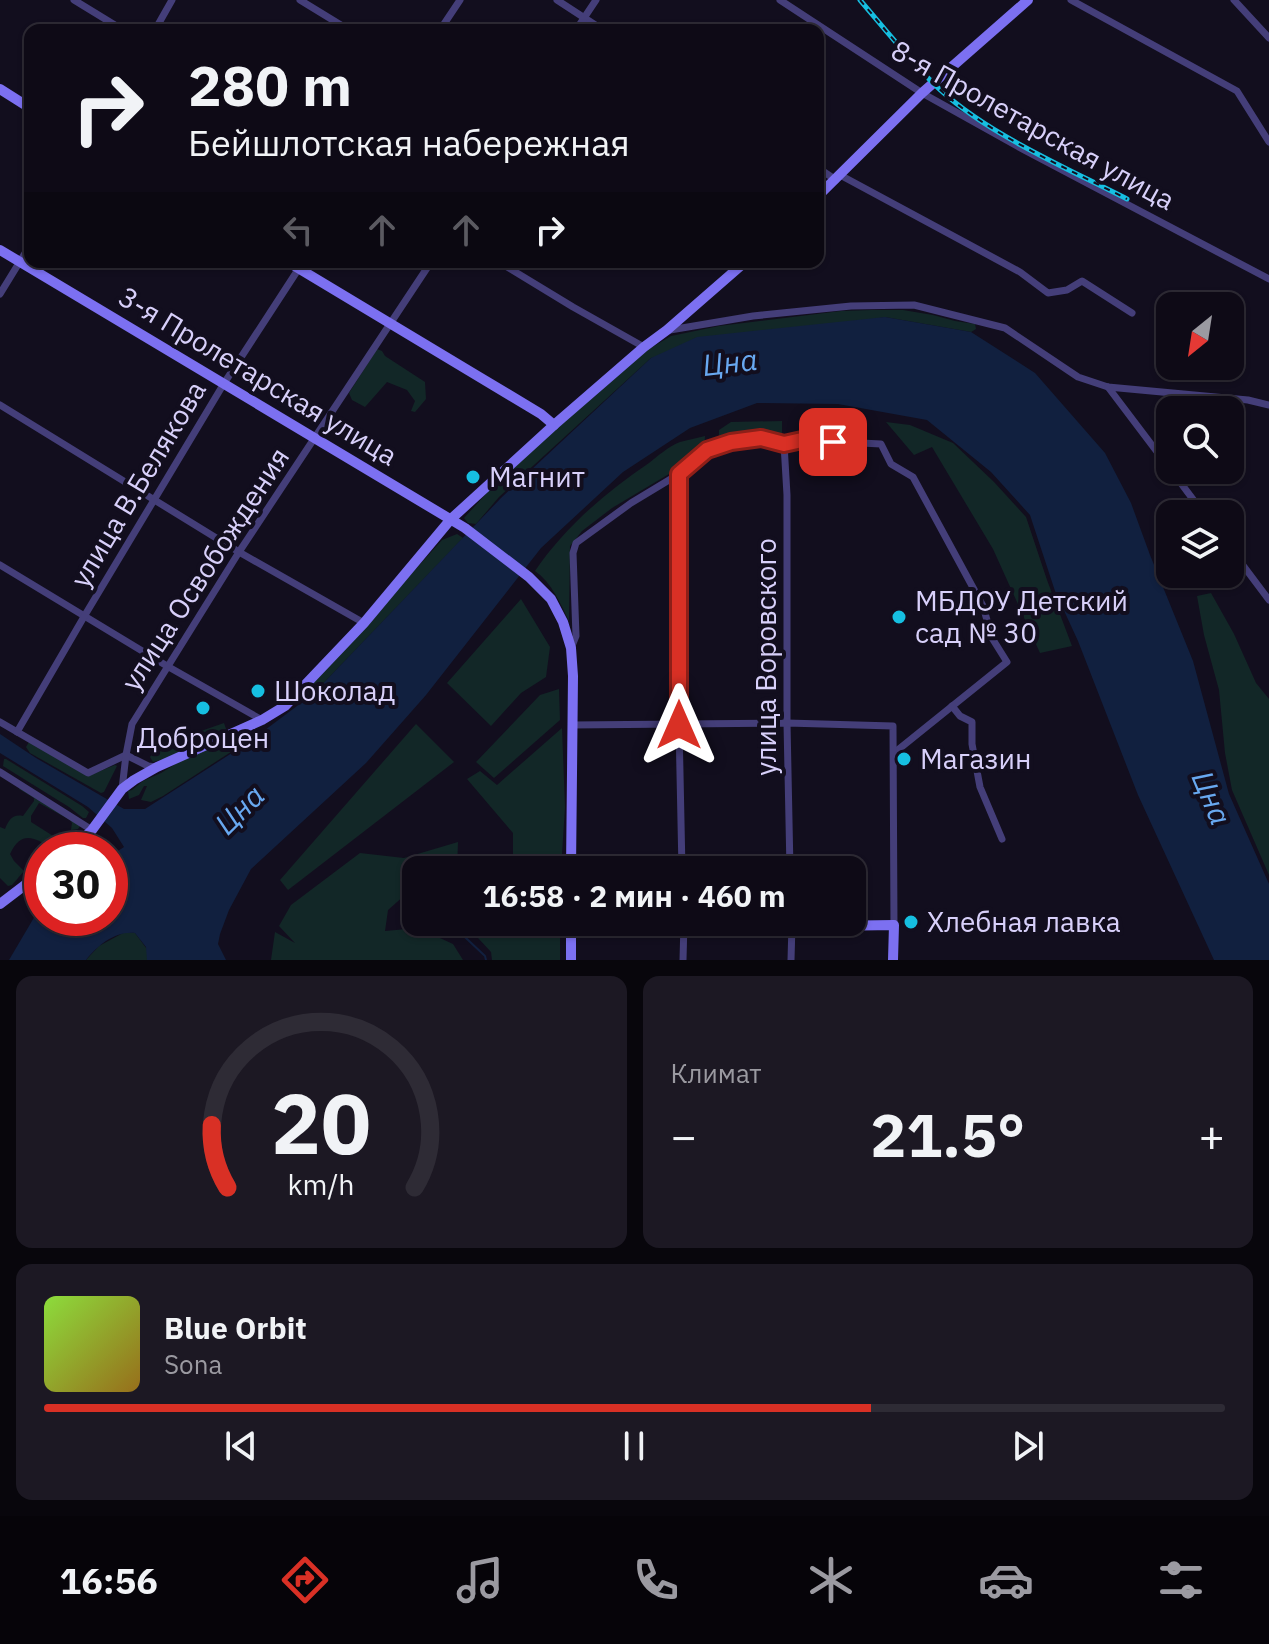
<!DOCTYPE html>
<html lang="ru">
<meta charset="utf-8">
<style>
body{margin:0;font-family:"IBM Plex Sans",sans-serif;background:#1c1823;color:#f1f3f6;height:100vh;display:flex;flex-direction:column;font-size:30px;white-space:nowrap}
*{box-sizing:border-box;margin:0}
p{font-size:26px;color:#9b9aa1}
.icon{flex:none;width:44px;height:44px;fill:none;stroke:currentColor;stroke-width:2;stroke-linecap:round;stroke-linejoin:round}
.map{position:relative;height:960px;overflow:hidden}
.details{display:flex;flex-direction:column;gap:16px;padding:16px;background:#08060c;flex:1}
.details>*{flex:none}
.banner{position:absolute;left:24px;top:24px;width:800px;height:244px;border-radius:16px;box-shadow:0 2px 6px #0004,0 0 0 2px #2e2b35;background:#0e0a16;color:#f1f3f6;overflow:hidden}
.needle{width:52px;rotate:210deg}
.fabs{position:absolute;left:1156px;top:292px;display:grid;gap:16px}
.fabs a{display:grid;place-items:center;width:88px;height:88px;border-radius:16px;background:#0e0a16;box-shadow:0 2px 6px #0004,0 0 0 2px #2e2b35;font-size:40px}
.speed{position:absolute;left:24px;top:832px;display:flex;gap:16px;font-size:40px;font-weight:700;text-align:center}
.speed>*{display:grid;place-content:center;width:104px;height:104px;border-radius:50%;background:#0e0a16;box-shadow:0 2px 6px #0004,0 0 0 2px #2e2b35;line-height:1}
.speed .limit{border:12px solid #d22;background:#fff;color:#111}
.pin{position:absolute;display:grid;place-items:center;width:68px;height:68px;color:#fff;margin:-34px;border-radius:16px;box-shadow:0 4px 12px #0006}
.me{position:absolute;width:88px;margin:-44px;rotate:0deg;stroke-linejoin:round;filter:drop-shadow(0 0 6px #0008)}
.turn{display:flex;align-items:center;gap:28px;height:168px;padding:0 32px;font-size:36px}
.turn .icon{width:104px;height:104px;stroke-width:2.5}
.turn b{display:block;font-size:56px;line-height:68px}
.lanes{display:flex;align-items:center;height:76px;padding:0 32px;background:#0003;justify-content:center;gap:40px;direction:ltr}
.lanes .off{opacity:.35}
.big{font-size:60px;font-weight:800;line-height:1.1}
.details .widget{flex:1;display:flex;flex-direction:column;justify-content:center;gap:12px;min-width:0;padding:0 28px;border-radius:16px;background:#1c1823}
.details .dial{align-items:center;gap:0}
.dial svg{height:208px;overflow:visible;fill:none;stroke:#2e2b35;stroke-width:7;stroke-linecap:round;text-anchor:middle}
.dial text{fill:#f1f3f6;stroke:none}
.song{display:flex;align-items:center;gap:24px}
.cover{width:96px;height:96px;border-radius:12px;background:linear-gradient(135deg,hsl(90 70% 55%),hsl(40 70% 35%))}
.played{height:8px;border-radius:4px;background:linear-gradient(90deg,#d93025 70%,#2e2b35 70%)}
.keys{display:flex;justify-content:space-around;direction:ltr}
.heat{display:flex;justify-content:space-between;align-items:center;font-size:44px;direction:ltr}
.details .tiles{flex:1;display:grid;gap:16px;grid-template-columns:1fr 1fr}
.widget:last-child{grid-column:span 2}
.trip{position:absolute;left:402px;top:856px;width:464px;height:80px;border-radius:16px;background:#0e0a16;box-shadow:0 2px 6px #0004,0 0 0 2px #2e2b35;font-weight:800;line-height:80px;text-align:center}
.menu{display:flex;height:128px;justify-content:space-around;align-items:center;background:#060409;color:#9b9aa1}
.menu .icon{width:56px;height:56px}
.menu .active{color:#d93025}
.menu b{font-size:36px;color:#f1f3f6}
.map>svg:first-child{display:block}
</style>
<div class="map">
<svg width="1269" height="960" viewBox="0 0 1269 960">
<rect width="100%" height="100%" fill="#120e1e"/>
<g fill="#122727">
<path d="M871,310H903L933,315L955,321L975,324L976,329L971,332L885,317L651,358L499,497L476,524L468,523L464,518L496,483L567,419L595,396L605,386L649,349L671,336L719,326L841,311Z"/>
<path d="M377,349L382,351L385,356L425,382L426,399L415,412L411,411L415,401L407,390L387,382L365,407L352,400L349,393Z"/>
<path d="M782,421V435L746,434L719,440V430L731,422Z"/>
<path d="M886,422L910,425L953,443L994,482L1026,517L1047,580L1072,646L1040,653L993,549L932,447L914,455Z"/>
<path d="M705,436L704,450L684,465L612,508L582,531L570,546L569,621C560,603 552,583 535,571C565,527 605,493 649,463C658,456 669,446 680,442C688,440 697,438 705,436Z"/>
<path d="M457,534L463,538L313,694L303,701L301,696L442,540Z"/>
<path d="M1211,593L1234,634L1256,683L1269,699V875L1232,790L1225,753L1219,690L1204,635L1197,596Z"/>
<path d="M521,599L550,647L546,677L521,693L491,726L447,683Z"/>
<path d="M559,689L560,720L494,778L476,762L540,695Z"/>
<path d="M224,723L226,729L223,735L171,757L153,762L150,757L158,746Z"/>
<path d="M416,724L454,762L288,890L280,880Z"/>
<path d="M562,728L565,807L561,870H511L513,867V833L467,779L480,771L497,785Z"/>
<path d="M234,738L240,744V746L163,796L151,802L141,800L147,786H144L139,795L129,799L128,791L132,790L143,781L161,773L190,755Z"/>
<path d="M29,742L93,774L115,765L117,766L104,792L101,793L30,753L26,747Z"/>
<path d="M4,759H6L82,806L89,812L86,818H83L69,807L3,766Z"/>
<path d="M20,786L80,826L78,829L71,830L72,823L70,820L39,803L31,816V822L61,841L60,846L54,849C36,839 22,828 10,854L14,861L24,871L12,885L8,886L0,878V827L5,829C9,820 12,814 23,816L34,801V798L19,789Z"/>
<path d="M458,842L457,870H416V894H406L388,910L385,931L418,928L453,944L463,960H271L275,932L295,943L279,926L291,905L360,853L404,858Z"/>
<path d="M471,922H560V960H492L491,952L467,926Z"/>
<path d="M125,932L135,933L155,960H86L99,946Z"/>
</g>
<path fill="#11203f" d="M885,317L971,332L1035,373L1105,453L1131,503L1150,555L1193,661L1229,794L1269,884V960H1214L1138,795L1078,641L1055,591L1030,515L991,472L927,420L838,404L757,403L690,428L623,472L541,548L426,695L366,763L251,869L229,910L220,934L218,944L226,960H147L146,947L135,933C115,931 98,945 86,960H9L42,904V918H110V856L124,847L112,828L88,807L0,753V734L36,758L124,809H145L249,742L313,694L501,498L651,358L697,337Z"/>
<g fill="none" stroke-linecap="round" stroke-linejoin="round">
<path stroke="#11203f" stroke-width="2" d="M449,922L485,956L486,960"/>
<g stroke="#443e79" stroke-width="7">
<path d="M74,0L123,30"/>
<path d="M300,0L349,30"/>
<path d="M557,0L603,30"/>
<path d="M780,0L922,93L1026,151L1269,279"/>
<path d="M1071,0L1237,91L1269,142"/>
<path d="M1234,0L1269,38"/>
<path d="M155,30L172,0"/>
<path d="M440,30L460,0"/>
<path d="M576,30L596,0"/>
<path d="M818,168L836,180"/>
<path d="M840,175L1020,272L1048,293L1067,290L1082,281L1132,313"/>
<path d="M499,262L573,307L644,347"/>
<path d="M722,262L735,271"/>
<path d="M0,294L30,245"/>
<path d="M670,330L753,316L851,306L914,305L1005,328L1078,377L1108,387L1248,400L1269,405"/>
<path d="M1108,387L1170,469"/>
<path d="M0,405L239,552L364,623"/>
<path d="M784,444L787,495V723L790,870"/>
<path d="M1171,470L1204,514"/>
<path d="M679,474V725L682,870"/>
<path d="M1230,548L1269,600"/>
<path d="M0,565L167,666L262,720"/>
<path d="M572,646L576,636L573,553L576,543L631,503L679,474L707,450L731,442L761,438L784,444L802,440L881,444L891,464L913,477L983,606L992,638L1007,662L894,753"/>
<path d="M952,706L960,716L972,722V744L980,787L1002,839"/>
<path d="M0,722L88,773L126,755L148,766L157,767"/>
<path d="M572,725L787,723L893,726L894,925"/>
<path d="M17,732L85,615L223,385L303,262"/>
<path d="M0,772L92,830"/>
<path d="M122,789L126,755L132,724L239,552L431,262"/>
<path d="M683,960L684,922"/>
<path d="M791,960L792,924"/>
</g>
<g stroke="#7c70f1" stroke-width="10">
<path d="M0,89L30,108"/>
<path d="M818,196L922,93L1028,0"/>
<path d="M0,250L465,528L529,577L551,599L563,622L571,648L573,676L571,870"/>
<path d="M288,262L476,375L541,414L554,425"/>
<path d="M71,850L92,830L122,789L134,780L157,767L262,720L285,706L364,623L451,519L554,425L644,347L667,330L745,262"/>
<path d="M0,904L42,872"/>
<path d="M571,930L894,925L893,960"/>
<path d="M571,960V922"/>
</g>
<defs>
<path id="rail" d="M860,0C884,28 907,57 933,83C982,132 1065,167 1127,199"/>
</defs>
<use href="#rail" stroke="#16bfe1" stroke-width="5"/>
<use href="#rail" stroke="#120e1e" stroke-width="2" stroke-dasharray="6" stroke-linecap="butt"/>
</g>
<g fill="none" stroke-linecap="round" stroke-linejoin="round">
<defs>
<path id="route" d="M679,725V474L707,450L731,442L761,438L784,444L802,440L833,442"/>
</defs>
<use href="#route" stroke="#8d1f18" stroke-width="20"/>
<use href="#route" stroke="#d93025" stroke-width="14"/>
</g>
<g fill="#16bfe1" stroke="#120e1e" stroke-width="3">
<circle cx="473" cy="477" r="8"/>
<circle cx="899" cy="617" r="8"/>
<circle cx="258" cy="691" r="8"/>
<circle cx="203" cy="708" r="8"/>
<circle cx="904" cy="759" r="8"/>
<circle cx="911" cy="922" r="8"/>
</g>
<g text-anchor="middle" stroke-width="8" stroke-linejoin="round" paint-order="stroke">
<g font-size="28" fill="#d8d0fa" stroke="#120e1e">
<text transform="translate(1033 125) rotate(29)" y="10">8-я Пролетарская улица</text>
<text transform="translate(258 376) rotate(31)" y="10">3-я Пролетарская улица</text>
<text transform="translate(138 484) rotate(-59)" y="10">улица В.Белякова</text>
<text transform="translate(205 569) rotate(-57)" y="10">улица Освобождения</text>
<text transform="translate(766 657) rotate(-90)" y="10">улица Воровского</text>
</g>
<g font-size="28" fill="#d8d0fa" stroke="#120e1e" text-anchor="start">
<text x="489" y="487">Магнит</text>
<text x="915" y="611">МБДОУ Детский<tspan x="915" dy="32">сад № 30</tspan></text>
<text x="274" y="701">Шоколад</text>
<text x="203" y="748" text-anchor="middle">Доброцен</text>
<text x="920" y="769">Магазин</text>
<text x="927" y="932">Хлебная лавка</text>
</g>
<g font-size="30" font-style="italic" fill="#68a8f0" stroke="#120e1e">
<text transform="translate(730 363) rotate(-7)" y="10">Цна</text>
<text transform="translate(1211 798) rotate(67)" y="10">Цна</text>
<text transform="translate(240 810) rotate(-45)" y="10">Цна</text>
</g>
</g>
</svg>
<div class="fabs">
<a><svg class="needle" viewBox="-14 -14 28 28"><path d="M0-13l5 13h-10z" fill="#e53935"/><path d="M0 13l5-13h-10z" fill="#9b9aa1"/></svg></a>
<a><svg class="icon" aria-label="search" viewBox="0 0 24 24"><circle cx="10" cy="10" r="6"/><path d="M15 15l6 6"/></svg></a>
<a><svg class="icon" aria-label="layers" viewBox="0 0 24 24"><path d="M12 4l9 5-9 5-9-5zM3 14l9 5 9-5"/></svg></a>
</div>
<div class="speed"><div class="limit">30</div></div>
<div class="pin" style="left:833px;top:442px;background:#d93025"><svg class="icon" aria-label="arrive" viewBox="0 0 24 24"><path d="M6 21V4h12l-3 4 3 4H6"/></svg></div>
<svg class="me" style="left:679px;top:725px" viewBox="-20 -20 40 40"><path d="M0-17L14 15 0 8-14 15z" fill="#d93025" stroke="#fff" stroke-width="4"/></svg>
<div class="trip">16:58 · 2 мин · 460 m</div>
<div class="banner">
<div class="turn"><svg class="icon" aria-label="right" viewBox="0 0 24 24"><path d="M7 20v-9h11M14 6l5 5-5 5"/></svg><div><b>280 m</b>Бейшлотская набережная</div></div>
<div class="lanes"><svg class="icon off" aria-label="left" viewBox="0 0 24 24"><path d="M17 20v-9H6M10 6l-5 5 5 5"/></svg><svg class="icon off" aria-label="ahead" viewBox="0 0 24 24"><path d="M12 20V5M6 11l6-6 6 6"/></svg><svg class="icon off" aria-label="ahead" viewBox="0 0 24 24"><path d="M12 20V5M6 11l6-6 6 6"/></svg><svg class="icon" aria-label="right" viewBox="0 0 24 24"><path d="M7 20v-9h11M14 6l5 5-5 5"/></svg></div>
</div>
</div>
<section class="details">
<div class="tiles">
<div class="widget dial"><svg viewBox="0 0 100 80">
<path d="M14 69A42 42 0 1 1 86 69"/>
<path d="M14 69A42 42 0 0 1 8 45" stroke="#d93025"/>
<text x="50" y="56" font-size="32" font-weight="700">20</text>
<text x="50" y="72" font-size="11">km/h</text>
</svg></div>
<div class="widget"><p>Климат</p>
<div class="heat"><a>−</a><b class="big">21.5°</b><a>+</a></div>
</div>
<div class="widget">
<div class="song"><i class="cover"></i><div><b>Blue Orbit</b><p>Sona</p></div></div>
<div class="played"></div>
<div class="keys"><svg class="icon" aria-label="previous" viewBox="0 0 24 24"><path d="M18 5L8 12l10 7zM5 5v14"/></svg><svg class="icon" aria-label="pause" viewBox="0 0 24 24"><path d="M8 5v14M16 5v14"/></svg><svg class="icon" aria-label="next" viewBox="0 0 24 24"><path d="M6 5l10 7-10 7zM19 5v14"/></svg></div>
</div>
</div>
</section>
<nav class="menu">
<b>16:56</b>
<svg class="icon active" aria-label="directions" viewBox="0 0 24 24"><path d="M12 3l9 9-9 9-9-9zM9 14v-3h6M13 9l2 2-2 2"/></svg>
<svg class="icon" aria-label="music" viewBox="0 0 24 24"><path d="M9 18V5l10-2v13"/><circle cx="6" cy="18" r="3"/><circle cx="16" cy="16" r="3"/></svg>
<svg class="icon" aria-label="phone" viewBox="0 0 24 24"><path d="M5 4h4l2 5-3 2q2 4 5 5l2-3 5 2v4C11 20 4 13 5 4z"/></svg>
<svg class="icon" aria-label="climate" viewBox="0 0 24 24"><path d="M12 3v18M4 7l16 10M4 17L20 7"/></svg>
<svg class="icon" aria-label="car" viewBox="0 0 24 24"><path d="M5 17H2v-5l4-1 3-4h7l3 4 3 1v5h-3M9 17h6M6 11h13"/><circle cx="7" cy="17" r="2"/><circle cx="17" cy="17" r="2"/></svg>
<svg class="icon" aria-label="filters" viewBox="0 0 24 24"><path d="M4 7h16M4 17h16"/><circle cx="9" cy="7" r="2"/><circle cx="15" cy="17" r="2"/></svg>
</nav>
